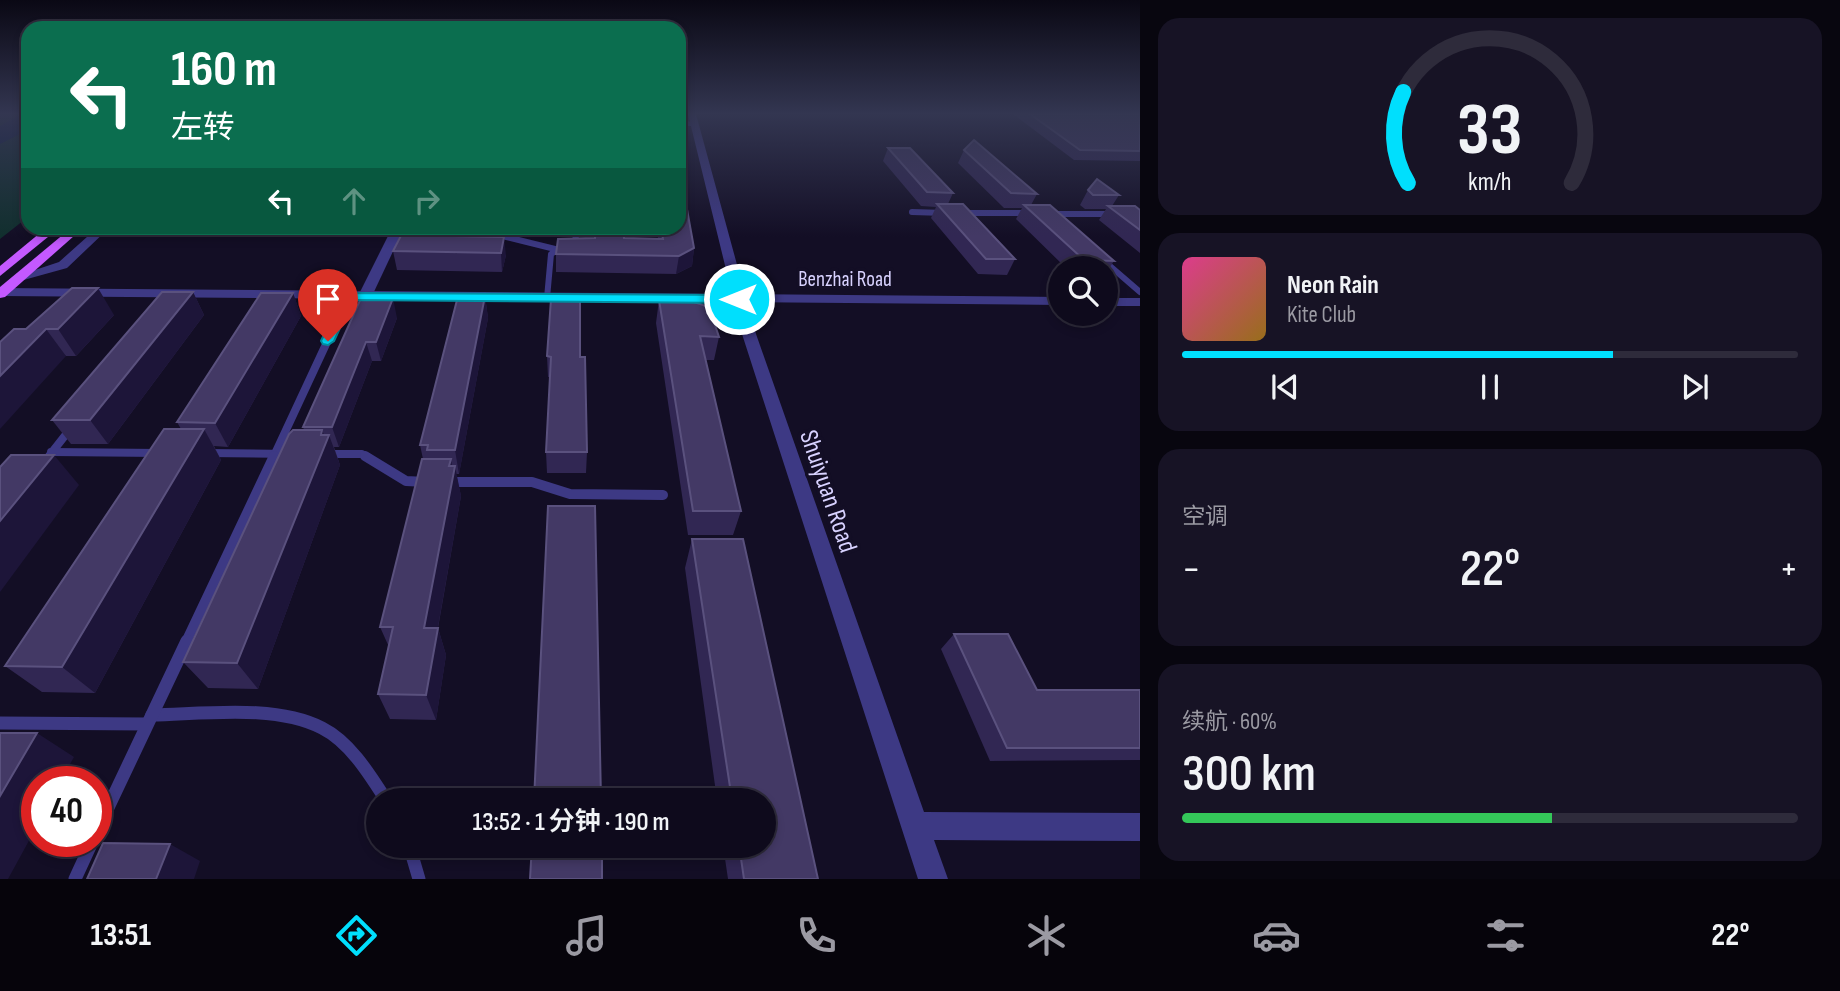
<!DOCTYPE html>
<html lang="zh">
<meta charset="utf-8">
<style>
body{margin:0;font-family:"Sofia Sans Condensed","Noto Sans SC",sans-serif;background:#171325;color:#f1f3f6;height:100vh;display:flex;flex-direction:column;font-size:26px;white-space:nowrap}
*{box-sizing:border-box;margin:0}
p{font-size:23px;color:#9b9aa3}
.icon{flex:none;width:38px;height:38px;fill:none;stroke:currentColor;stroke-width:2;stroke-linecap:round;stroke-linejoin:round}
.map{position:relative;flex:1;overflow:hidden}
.panel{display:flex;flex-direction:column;gap:18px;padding:18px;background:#08060f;width:700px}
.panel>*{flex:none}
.banner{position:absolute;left:21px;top:21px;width:665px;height:214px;border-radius:21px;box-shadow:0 4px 10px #0003,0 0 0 2px #2e2b3b;background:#0b6e4f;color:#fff;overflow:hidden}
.controls{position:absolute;left:1048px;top:256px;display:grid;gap:14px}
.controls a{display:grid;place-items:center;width:70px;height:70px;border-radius:50%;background:#0e0a1c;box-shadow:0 4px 10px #0003,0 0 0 2px #2e2b3b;font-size:35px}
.speed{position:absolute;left:21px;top:766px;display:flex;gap:14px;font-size:35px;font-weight:700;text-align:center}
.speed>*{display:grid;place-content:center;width:91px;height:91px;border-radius:50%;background:#0e0a1c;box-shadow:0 4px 10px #0003,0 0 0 2px #2e2b3b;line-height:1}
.speed .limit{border:10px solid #d22;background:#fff;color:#111}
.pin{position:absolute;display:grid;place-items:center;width:60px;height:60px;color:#fff;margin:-72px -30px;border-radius:50% 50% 50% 0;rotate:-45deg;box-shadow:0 0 7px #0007}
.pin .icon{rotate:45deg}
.me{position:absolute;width:77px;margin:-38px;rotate:270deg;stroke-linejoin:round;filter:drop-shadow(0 0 5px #0008)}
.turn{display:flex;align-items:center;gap:24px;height:147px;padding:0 35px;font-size:32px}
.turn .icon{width:91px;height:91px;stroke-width:2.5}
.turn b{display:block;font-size:49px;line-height:60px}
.lanes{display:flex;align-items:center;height:66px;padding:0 35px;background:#0003;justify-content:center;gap:35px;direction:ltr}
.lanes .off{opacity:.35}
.big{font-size:52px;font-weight:600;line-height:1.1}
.panel .tile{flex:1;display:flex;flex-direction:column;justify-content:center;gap:10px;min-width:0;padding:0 24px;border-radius:21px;background:#171325}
.panel .dial{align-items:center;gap:0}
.dial svg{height:182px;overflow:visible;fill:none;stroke:#2e2b3b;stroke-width:7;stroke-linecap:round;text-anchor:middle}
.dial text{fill:#f1f3f6;stroke:none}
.song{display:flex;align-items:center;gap:21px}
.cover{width:84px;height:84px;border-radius:10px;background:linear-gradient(135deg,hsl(330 70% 55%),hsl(40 70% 35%))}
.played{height:7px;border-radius:4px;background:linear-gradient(90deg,#00dffd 70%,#2e2b3b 70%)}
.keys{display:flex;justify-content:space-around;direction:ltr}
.heat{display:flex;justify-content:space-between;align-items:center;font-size:38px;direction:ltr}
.charge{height:10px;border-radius:5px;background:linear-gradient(90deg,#34c759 60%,#2e2b3b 0)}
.trip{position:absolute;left:366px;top:788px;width:410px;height:70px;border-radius:35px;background:#0e0a1c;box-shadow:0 4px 10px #0003,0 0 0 2px #2e2b3b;font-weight:600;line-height:70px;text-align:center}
.menu{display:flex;height:112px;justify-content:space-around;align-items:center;background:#06040b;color:#9b9aa3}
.menu .icon{width:49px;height:49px}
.menu .selected{color:#00dffd}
.menu b{font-size:32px;color:#f1f3f6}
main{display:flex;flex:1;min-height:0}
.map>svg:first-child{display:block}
</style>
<main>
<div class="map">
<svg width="1140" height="879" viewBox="0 0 1140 879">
<rect width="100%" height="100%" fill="#130e25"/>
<path fill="#112f2e" d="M0,114H28V217L0,239Z"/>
<path fill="#0a1d42" d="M22,114H28V130L0,144V126Z"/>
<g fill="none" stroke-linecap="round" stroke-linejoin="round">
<path stroke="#3d3984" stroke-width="4.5" d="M679,123L694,124"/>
<g stroke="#3d3984" stroke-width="6">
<path d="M912,212L945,213"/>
<path d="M959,213H1029"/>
<path d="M1050,214H1113"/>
<path d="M493,228L498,235L555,249"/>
<path d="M1103,260L1140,292"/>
<path d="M547,298L551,254L575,240L578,228"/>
<path d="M341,314L349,296"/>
</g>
<g stroke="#3d3984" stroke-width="8">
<path d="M51,452L161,453"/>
<path d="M206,453L290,454"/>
<path d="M325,454H362L368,458"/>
<path d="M49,456L71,428"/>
<path d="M273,458L341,312"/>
</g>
<g stroke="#3d3984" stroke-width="10">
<path d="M365,456L406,481L426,482"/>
<path d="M447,482H532L570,494L663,495"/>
<path d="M186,642L274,456"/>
</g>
<g stroke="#3d3984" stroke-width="13">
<path d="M152,715C203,714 276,704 322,728C350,742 370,775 386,800"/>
<path d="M0,723L147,724"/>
<path d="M96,833L187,641"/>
<path d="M409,845L419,879"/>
<path d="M75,879L92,842"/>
</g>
<g fill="#3d3984" fill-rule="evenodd">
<path d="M97,228H109L67,268L20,281L14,277L59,262Z"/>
<path d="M392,228H404L372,296L370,299H360L358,296Z"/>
</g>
<g fill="#3d3984" fill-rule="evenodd">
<path d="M688,114H696L745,294L1060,297V305L748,302L756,334L924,812L1140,813V841L934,840L948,879H918L742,334L734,302L0,296V288L732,294Z"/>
<rect x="1106" y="298" width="34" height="8"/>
</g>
<g fill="#c459ff" fill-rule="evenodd">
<path d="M46,228H59L0,276V266Z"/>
<path d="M71,228H83L5,297L0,298V287Z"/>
</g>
</g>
<g fill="#312753">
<path d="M1013,114H1140V161L1074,160Z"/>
<path d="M888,148L953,193L948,204L1015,259L1007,275L978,274L931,218L936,207L921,206L883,161Z"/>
<path d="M964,150L1037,194L1031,205L1114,261L1106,273V268H1066L1016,219L1022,208H1004L958,163Z"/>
<path d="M1088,190L1119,195L1112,206L1140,210V253L1099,220L1106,209H1085L1080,205Z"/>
<path d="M657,228H679L694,248L692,266L676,274L556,272V254L594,238L658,239Z"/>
<path d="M462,236L506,255L502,272L397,270L393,251Z"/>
<path d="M193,292L204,315L108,444H71L52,420Z"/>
<path d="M293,293L301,316L228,447L214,446L221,460L95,693L42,692L5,666L181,429L177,422Z"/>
<path d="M485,296L488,318L459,474H456L461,496L438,628L446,655L436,720L390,719L378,694L389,647L380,627L423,459L420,445Z"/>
<path d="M361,298L397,318L381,361H372L339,447H334L340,465L258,689L208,688L183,662L304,430L303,427Z"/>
<path d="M659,300L719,337L714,360H706L741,511L733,535H688L656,323Z"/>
<path d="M114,315L76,356H66L26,329Z"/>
<path d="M547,356L580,357L587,452L586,473H547L546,452L550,377H548Z"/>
<path d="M692,539L818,879H728L723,845H763V800H717L685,568Z"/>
<path d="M954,634L1037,690H1140V760L990,761L941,649Z"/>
</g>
<g fill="#1d1539">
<path d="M456,228H465L456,254L453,236Z"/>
<path d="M504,237L506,255L502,272L501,253Z"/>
<path d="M694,248L692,266L676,274L679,256Z"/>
<path d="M98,288L114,315L76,356L58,329Z"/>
<path d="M193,292L204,315L108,444L90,420Z"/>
<path d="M293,293L301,316L228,447L215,423Z"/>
<path d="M485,296L488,318L459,474L455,450Z"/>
<path d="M393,298L397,318L381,361L376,342Z"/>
<path d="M46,329L66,356L0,429V376Z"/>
<path d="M366,342L372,361L339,447L332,427Z"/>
<path d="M204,429L221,460L95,693L62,667Z"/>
<path d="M322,430L326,440L329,435L340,465L258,689L237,663Z"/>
<path d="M54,455L79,485L0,592V521Z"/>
<path d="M451,459L453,474L455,466L461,496L433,655L424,628Z"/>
<path d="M438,628L446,655L436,720L426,695Z"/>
<path d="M37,733L74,757L60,782H37V826L8,879H0V796Z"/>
<path d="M170,844L200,861L194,879H156Z"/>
</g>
<g fill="#433965" stroke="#5a517e" stroke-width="2">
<path d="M1030,114H1140V151L1080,150Z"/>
<path d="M974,140L1037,194L1011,193L964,150Z"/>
<path d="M888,148H910L953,193L927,192Z"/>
<path d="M679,165L694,248L679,256L556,254L558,239L595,238V228H624V238L663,239L661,228H679Z"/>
<path d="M1097,179L1119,195H1093L1088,190Z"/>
<path d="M937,204H963L1015,259H986Z"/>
<path d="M1024,205H1050L1114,261L1084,260Z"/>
<path d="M1108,206H1135L1140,210V230Z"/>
<path d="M405,228H456L453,236L504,237L501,253L393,251Z"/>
<path d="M72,288H98L58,329H46L0,376V342L14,329H26Z"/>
<path d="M162,292H193L90,420H52Z"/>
<path d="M261,293H293L215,423L177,422Z"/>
<path d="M458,296H485L455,450H427L428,445H420Z"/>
<path d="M361,298H393L376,342H366L332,427H303Z"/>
<path d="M551,299H580V357H585L587,452H546L551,357L547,356Z"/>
<path d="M659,300H688L709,307L719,337L700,336L741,511H693Z"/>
<path d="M164,429H204L62,667L5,666Z"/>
<path d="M293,430H322L321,435H329L237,663L183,662L289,434Z"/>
<path d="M11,455H54L0,521V467Z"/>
<path d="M422,459H451L449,466H455L424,628H438L426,695L378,694L393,627H380Z"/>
<path d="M548,506H595L601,800H534Z"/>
<path d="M692,539H743L818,879H744L739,845H763V800H732Z"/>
<path d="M954,634H1008L1037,690H1140V748H1007Z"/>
<path d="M0,733H37L0,796Z"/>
<path d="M103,843L170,844L156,879H87Z"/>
<path d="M532,845H602V879H530Z"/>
</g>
<linearGradient id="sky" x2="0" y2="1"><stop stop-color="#0a0814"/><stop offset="0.48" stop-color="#333651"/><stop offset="1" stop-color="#333651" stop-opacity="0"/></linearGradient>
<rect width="1140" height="237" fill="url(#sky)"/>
<path fill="#00dffd" stroke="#0091a4" stroke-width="2" d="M349,293L739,295L746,299L739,303L353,300L334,341L328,345L323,344L321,341L342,296Z"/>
<g text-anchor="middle" stroke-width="7" stroke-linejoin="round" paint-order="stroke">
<g font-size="21" fill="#d8d2ff" stroke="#130e25">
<text x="845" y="286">Benzhai Road</text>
</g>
<g font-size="26" fill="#d8d2ff" stroke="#130e25">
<text transform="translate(829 491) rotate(71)" y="9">Shuiyuan Road</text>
</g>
</g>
</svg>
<div class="controls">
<a><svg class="icon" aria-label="search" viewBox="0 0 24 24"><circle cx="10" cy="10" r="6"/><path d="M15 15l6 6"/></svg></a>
</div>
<div class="speed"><div class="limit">40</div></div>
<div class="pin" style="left:328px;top:341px;background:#d93025"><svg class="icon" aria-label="arrive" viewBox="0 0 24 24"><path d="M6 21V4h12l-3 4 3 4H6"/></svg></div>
<svg class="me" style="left:739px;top:299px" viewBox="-20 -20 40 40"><circle r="17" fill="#00dffd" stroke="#fff" stroke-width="3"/><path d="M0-11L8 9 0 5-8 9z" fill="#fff"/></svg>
<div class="trip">13:52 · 1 分钟 · 190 m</div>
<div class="banner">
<div class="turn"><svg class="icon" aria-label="left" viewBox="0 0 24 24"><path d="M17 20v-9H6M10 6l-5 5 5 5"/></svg><div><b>160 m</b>左转</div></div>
<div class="lanes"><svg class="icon" aria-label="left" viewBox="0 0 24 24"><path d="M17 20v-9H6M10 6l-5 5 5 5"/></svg><svg class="icon off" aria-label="ahead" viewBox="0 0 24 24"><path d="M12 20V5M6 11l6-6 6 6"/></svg><svg class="icon off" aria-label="right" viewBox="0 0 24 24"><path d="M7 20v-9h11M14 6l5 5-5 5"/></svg></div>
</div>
</div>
<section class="panel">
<div class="tile dial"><svg viewBox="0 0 100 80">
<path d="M14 69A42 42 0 1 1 86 69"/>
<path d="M14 69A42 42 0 0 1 12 29" stroke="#00dffd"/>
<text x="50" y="56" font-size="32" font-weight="700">33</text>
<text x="50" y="72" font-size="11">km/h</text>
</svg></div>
<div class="tile">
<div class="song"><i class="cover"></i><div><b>Neon Rain</b><p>Kite Club</p></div></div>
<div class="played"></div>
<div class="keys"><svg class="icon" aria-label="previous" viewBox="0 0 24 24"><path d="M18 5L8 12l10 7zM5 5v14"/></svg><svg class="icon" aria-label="pause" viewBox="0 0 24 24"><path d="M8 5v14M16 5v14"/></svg><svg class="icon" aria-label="next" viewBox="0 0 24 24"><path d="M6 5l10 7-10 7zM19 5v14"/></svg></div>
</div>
<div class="tile"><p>空调</p>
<div class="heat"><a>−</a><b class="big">22°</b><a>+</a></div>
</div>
<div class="tile"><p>续航 · 60%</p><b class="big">300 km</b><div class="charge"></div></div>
</section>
</main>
<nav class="menu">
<b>13:51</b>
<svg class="icon selected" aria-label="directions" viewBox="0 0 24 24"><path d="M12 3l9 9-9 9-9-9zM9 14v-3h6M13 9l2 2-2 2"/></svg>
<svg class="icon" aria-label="music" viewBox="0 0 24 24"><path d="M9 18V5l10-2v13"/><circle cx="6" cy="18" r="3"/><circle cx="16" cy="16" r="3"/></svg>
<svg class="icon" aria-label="phone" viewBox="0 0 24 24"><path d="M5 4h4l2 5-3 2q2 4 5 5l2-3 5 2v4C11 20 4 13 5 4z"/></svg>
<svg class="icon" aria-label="climate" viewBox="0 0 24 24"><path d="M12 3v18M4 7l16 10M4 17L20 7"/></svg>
<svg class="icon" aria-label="car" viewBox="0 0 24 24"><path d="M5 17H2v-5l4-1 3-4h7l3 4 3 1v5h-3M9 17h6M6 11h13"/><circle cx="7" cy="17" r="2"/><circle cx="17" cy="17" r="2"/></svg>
<svg class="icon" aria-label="filters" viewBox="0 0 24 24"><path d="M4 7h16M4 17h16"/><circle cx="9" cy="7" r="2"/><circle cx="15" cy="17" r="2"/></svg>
<b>22°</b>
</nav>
